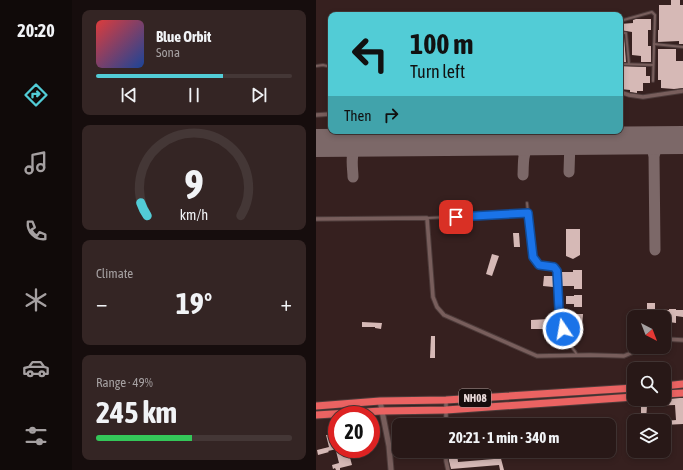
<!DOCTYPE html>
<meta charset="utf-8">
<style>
body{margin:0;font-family:"Asap Condensed",sans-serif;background:#342524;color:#f1f3f6;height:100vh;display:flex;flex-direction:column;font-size:15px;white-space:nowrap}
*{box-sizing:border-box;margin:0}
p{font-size:13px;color:#a5a0a1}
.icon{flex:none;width:22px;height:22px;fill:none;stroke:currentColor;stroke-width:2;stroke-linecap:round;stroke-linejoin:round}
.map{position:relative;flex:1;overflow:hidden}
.details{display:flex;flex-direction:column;gap:10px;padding:10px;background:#160d0d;width:244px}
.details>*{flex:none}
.top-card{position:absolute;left:12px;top:12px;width:295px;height:122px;border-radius:8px;box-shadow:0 2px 6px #0003,0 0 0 1px #443736;background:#52ccd6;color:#111;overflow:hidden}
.needle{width:26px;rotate:138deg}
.tools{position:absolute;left:311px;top:310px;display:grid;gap:8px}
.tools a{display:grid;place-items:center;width:44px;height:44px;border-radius:8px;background:#281817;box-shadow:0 2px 6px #0003,0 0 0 1px #443736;font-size:20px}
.speed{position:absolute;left:12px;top:406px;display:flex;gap:8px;font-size:20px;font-weight:700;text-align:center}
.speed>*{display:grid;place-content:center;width:52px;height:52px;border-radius:50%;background:#281817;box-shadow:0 2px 6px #0003,0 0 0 1px #443736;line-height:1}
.speed .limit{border:6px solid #d22;background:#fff;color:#111}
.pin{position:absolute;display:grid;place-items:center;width:34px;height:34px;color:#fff;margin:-17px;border-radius:8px;box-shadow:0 2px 6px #0006}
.me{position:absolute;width:44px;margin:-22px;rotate:348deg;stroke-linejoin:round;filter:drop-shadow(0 0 3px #0008)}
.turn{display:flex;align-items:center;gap:14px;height:84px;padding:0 16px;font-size:18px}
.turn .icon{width:52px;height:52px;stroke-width:2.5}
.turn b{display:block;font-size:28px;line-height:34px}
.then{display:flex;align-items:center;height:38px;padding:0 16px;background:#0003;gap:8px;font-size:15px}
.big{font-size:30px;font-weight:700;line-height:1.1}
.details .widget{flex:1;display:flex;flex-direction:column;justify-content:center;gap:6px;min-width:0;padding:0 14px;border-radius:8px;background:#342524}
.details .dial{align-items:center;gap:0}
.dial svg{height:104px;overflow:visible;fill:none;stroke:#443736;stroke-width:7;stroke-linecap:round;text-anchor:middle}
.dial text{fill:#f1f3f6;stroke:none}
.song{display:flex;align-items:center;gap:12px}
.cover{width:48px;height:48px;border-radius:6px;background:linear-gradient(135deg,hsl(0 70% 55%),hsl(220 70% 35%))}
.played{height:4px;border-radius:2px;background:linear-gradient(90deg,#52ccd6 65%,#443736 65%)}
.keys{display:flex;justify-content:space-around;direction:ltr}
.heat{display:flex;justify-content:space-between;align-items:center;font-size:22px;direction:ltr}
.charge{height:6px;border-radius:3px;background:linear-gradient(90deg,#34c759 49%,#443736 0)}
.trip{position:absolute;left:76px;top:418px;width:224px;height:40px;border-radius:8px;background:#281817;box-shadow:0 2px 6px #0003,0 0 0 1px #443736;font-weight:700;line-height:40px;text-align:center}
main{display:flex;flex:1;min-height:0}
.tab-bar{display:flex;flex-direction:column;width:72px;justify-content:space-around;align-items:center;background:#100a09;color:#a5a0a1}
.tab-bar .icon{width:28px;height:28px}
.tab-bar .active{color:#52ccd6}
.tab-bar b{font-size:18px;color:#f1f3f6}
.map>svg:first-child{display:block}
</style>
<main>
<nav class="tab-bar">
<b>20:20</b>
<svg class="icon active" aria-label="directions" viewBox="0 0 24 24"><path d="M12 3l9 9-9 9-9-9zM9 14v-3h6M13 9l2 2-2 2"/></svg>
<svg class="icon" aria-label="music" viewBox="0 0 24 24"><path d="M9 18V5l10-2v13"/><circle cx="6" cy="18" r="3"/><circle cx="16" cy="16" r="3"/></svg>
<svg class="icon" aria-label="phone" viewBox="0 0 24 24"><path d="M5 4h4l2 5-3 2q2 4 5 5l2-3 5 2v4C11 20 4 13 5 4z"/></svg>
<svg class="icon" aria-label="climate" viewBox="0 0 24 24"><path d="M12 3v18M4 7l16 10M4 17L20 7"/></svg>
<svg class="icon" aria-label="car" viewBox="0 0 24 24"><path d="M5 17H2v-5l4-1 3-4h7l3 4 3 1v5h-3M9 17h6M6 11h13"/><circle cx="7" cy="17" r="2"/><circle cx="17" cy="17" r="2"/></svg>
<svg class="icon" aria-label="filters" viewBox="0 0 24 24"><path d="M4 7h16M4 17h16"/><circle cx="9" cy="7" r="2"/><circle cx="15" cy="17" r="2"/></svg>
</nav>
<section class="details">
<div class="widget">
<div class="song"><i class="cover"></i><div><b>Blue Orbit</b><p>Sona</p></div></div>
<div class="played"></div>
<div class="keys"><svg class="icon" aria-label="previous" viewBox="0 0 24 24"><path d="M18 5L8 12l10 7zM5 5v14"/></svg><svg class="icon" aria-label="pause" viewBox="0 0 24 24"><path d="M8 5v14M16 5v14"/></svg><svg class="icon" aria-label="next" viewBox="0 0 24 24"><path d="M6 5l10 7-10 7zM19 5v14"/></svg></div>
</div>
<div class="widget dial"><svg viewBox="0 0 100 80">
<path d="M14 69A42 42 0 1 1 86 69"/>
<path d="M14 69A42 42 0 0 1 9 59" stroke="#52ccd6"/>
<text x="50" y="56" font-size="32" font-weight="700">9</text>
<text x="50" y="72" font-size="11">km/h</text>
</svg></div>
<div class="widget"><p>Climate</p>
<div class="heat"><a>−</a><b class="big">19°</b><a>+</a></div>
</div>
<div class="widget"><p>Range · 49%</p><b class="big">245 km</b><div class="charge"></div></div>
</section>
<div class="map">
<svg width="367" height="470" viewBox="0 0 367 470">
<rect width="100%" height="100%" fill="#36201f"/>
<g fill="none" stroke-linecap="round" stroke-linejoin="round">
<g stroke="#7c6868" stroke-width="11">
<path d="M276,131V141"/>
<path d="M235,141V131"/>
<path d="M319,141C329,142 335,144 338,155"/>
<path d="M185,142C197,143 202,144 208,154"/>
<path d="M13,143C25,145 31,143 36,155"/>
<path d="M253,172L254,141"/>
<path d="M207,175C208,154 205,147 228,141"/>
<path d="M37,177C37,168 33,152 42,146C45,144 50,144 54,143"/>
<path d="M339,250L338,155C341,146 345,143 353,140"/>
</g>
<path stroke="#7c6868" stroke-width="28" d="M0,143L367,140"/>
</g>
<g fill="#d6b9b6">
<path d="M355,0H364V5H367V44H363V41L342,42V30H343V5H355Z"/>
<path d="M320,19H335V30H332V46H335V62H325V56L316,55V32L304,30V24L317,23V20Z"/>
<path d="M304,36H308L310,62H304Z"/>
<path d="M342,49H360V61H367V88L358,89L345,88V80H342Z"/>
<path d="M304,66L330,67V76H334V83H327V91H321V93L314,92V90L304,89Z"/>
<path d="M250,229H264V255L257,259L250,256Z"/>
<path d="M197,233H203L204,247H198Z"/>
<path d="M176,254L183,256L176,276L170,274Z"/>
<path d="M257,270H266V289H258V286H246V272H257Z"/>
<path d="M228,276H238L237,287L227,286Z"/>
<path d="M258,295H266V307H258V304H250V296H258Z"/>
<path d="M331,303H339V309L353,310V309H360V310H367V317L360,316V323L353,322V320H348V317H320V310H331Z"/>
<path d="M255,314H267L266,328H255Z"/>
<path d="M232,319L233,329H215V320Z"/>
<path d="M46,322L66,323L65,329L59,328V327H46Z"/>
<path d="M115,336H119V358H114Z"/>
<path d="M364,398H367V424L348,425V421L360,420L359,405L331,406L330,420L325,419V400L331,401Z"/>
<path d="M17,425L18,431H20L21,436V449L12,451L13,452L2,455L1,450L13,447L10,435H12V433L14,432L13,426Z"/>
<path d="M26,450V452L32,450L36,465L24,468V470H20L19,468L17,469L16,465L23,463L20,451Z"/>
<path d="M176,451H183L188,470H184L183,465L135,469L133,461V454L141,453L142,462L178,459Z"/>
</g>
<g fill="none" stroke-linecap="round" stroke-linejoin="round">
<defs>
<g id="lane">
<path d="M304,21L336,12L339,15L337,81"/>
<path d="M304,33H310L313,64"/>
<path d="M338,44L367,47"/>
<path d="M304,64L337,65"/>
<path d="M0,66L7,65L15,67"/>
<path d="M211,203L217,257L223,265L238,267L241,271C242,294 241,320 252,342C255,347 259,350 261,355"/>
<path d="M112,218L212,213"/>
</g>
<g id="street">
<path d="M304,92L313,95L327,97L367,91"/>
<path d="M0,115L15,114"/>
<path d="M0,219L111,218L117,297L121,307L128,315L221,356L274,355L308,356L329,347"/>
<path d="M348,339L367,340"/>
<path d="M130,400V425"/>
<path d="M130,451V461L132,470"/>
</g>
<path id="secondary" d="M64,401L73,446L75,470"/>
<g id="highway">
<path d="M348,386L367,384"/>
<path d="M348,394L367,393"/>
<path d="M0,406L64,401L130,400L318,388"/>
<path d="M0,415L65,411L130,410L318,397"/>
</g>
</defs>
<use href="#lane" stroke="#4d3b3a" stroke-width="4"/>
<use href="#street" stroke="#4d3b3a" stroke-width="5.5"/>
<use href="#secondary" stroke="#4d3b3a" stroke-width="7"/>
<use href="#highway" stroke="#4d3b3a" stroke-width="9"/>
<use href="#lane" stroke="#785e5c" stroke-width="2"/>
<use href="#street" stroke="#785e5c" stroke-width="3.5"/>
<use href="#secondary" stroke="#785e5c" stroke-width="5"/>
<use href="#highway" stroke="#ea6362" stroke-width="7"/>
</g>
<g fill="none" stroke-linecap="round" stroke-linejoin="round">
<defs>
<path id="route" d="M140,217L212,213L217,257L223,265L238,267L241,271L243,310L247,329"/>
</defs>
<use href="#route" stroke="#114b97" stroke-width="10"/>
<use href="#route" stroke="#1a73e8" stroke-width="7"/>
</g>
<g text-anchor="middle" stroke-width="4" stroke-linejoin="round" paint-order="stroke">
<rect fill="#170d0c" stroke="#aa9c9b" stroke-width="1" x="143" y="389" width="32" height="18" rx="3"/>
<g font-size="11" font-weight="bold" fill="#e9d9d8">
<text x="159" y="402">NH08</text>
</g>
</g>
</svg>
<div class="tools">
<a><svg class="needle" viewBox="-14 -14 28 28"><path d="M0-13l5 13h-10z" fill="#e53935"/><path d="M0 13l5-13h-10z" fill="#a5a0a1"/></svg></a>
<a><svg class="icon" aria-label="search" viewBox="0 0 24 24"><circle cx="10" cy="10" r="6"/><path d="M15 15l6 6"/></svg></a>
<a><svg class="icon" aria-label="layers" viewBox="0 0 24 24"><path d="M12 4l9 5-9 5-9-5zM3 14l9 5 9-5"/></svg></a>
</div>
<div class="speed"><div class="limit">20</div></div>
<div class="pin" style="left:140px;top:217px;background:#d93025"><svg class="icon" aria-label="arrive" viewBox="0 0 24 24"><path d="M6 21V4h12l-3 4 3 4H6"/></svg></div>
<svg class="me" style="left:247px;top:329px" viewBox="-20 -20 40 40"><circle r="17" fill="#1a73e8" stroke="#fff" stroke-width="3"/><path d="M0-11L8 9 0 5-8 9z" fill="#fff"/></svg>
<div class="trip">20:21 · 1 min · 340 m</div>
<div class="top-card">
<div class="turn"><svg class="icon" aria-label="left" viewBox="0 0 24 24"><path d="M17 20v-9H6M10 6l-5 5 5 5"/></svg><div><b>100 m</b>Turn left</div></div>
<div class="then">Then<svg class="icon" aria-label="right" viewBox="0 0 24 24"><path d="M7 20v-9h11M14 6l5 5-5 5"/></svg></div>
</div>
</div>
</main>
